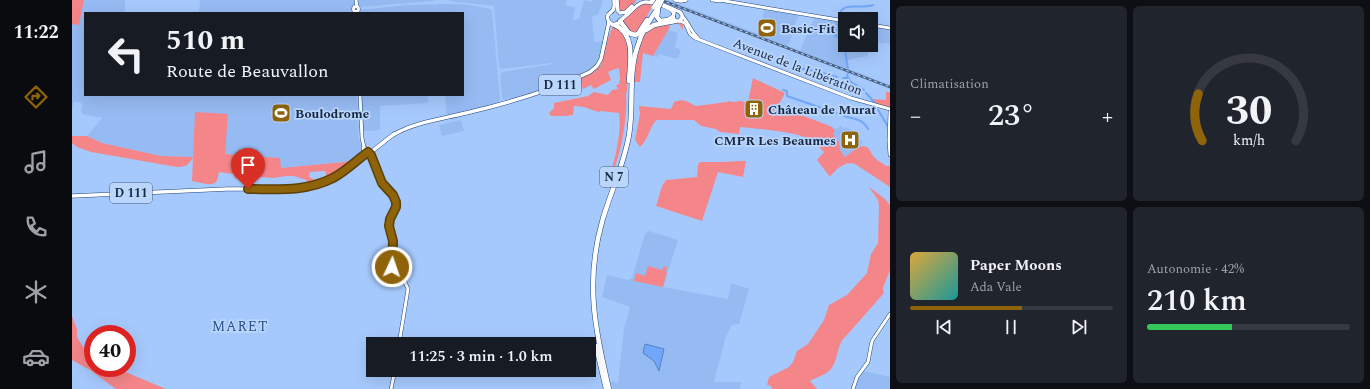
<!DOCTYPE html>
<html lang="fr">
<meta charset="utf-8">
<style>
body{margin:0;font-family:Spectral,serif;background:#20242c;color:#f1f3f6;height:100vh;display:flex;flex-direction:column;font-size:15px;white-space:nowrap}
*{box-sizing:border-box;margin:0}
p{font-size:13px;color:#9ea1a6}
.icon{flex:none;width:22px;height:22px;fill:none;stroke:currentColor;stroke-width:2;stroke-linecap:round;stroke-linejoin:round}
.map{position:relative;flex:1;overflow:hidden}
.panel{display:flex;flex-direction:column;gap:6px;padding:6px;background:#0d0f14;width:480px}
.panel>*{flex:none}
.hud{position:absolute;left:12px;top:12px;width:380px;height:84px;border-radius:0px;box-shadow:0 4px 16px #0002;background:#171b24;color:#f1f3f6;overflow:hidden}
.fabs{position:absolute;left:766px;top:12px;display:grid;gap:8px}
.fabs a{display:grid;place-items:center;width:40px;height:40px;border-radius:0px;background:#171b24;box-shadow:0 4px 16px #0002;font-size:20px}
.speed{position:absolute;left:12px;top:325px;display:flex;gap:8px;font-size:20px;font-weight:700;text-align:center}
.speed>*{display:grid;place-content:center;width:52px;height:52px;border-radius:50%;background:#171b24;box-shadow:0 4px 16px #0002;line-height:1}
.speed .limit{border:6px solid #d22;background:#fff;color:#111}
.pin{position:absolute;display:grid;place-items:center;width:34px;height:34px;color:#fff;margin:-41px -17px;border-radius:50% 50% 50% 0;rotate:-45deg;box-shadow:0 0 4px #0007}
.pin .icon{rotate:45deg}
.me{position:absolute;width:44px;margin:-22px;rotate:3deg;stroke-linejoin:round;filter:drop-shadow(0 0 3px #0008)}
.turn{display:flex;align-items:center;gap:14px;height:84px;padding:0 16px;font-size:18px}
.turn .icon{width:52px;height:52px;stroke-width:2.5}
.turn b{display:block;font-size:28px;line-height:34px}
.big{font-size:30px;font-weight:600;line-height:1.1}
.panel .card{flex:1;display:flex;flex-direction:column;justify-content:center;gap:6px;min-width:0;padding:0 14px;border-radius:6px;background:#20242c}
.panel .dial{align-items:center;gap:0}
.dial svg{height:104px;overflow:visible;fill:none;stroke:#363941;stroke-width:7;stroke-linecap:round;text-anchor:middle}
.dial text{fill:#f1f3f6;stroke:none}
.song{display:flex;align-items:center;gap:12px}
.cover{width:48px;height:48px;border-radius:6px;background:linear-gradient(135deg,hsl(40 70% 55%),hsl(180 70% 35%))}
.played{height:4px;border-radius:2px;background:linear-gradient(90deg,#8e6309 55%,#363941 55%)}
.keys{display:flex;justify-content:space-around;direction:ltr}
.heat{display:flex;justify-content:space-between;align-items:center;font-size:22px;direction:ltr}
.charge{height:6px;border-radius:3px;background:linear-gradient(90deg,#34c759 42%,#363941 0)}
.panel .tiles{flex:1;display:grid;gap:6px;grid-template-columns:repeat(2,1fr)}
.trip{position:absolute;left:294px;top:337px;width:230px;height:40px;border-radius:0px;background:#171b24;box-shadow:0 4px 16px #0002;font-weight:600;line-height:40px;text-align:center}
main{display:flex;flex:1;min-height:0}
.tab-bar{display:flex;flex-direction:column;width:72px;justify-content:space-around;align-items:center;background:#090b0e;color:#9ea1a6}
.tab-bar .icon{width:28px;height:28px}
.tab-bar .current{color:#8e6309}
.tab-bar b{font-size:18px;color:#f1f3f6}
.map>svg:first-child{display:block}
</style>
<main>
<nav class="tab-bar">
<b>11:22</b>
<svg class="icon current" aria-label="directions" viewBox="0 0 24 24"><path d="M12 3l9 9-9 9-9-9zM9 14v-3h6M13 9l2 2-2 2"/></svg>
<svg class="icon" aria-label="music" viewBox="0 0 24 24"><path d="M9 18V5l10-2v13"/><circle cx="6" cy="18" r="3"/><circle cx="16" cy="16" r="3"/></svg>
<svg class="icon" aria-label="phone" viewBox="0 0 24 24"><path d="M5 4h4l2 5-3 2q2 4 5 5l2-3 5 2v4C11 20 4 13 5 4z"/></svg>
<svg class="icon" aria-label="climate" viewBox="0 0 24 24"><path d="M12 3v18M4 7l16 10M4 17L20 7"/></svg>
<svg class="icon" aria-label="car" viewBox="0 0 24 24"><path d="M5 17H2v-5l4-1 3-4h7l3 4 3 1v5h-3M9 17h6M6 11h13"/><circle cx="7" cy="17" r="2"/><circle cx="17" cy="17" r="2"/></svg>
</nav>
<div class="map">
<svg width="818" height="389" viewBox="0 0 818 389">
<rect width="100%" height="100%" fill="#a6c9fd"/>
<g fill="#96bbf3">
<path d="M12,0H53V13H13V95H285L287,139L291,155L285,159L272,162L208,168V158L153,154L124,112L121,157L89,156L30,143L15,136L30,118L10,114L9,112L10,103L2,101L0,109V24L7,25Z"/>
<path d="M128,0H282V5L280,7V11L282,13H127Z"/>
<path d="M285,0H362V1L335,3L288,7L285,4Z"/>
<path d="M378,0H495L493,5L503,7L501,20L507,19L512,0L520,2L521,0H531L526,15L520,16L522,42L531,41L529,57L524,66L516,72L460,94L433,100L430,98V95L428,75L430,72L480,64V63L429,69L427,66L422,6L378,1Z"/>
<path d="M593,0H596L687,34L689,29L692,11L693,10L727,15L721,28L723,29L716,46L728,51L742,18L773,23V45H797L796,56L775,60L777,69L818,85V89L592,2Z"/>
<path d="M376,4L398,5L418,9L420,11L428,99L426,102L419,105L375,116L373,95H391V13H286L288,10L335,5Z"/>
<path d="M799,27L818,30V44L799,42Z"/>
<path d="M596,30L606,33L603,47L609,50L606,58L605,59L587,54L586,57L581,56Z"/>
<path d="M289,95H356V103L308,106V130L291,131Z"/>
<path d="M389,120L392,131L370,136L367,125Z"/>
<path d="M768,125L772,129L773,127L784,132L783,134L791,142L788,144L789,146L773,157L768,150L767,142L761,134L763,131L761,128L766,129Z"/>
<path d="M577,231L606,240L591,287L656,299L659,283L677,289L667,324L660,325L654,336L642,382H669L668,389H541L539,381L546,383L552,328L558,307L530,297L535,275L556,280L560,278L573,234Z"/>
<path d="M791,371L818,377V389H783L786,380Z"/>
</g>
<g fill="#f4868a">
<path d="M0,0H12L7,25L0,24Z"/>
<path d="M546,0H564V2L554,11L548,12L546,9Z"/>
<path d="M582,3L566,33L561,34L550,22L551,19L566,4Z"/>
<path d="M602,22H610L611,24V30L607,24L602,23L597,25L598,27L581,56L571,53L568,82H562C563,67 565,38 578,29C584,25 595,24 602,22Z"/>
<path d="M542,26L546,27L557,44L555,92L554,93C556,113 549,162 537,178C543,161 550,130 547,113L529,111L527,112L520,110L512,107L502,106L501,115L495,116H479L477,113L482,108V103L516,96L522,92L536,95L540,90L546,89L544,85L547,84L548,78L547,69L546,68L536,72L539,80L522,89L519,85L511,89L507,79L522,72L529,65L536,39L540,28Z"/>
<path d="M681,78L713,93L703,112C713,107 748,122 760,127L763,131L761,134L767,142L768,150L773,157C779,153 789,142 796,148C799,151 800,156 804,159C807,162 810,162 814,166H818V187L783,164C773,161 764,169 758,177L745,160L752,152C748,148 745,143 741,141C727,131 685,129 668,127L667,134L648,132L644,129L629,126L622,120H585C578,125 577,139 568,147L563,140L568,114L567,106L599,109L602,102C613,98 614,102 624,106L655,102L657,101L660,102L669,101L675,103L676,102Z"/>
<path d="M814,92H818V108L803,104L800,99L814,100Z"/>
<path d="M123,112L156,114L153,154L208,158L209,168L272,162L285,159L273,168L254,179V172L252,171L238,172L237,177L247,182L240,185L234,180L222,176H215L201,178L189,177L177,183L163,178L161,174L147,172C146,175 146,180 144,182C139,187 126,182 120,181L121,158C116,165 114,167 105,167L19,152L5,147L0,143V136H15L30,143L89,156L121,157Z"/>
<path d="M668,161H674L671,177L646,172L630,221L584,206L590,186L594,180L625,177L626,165L628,162H650Z"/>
<path d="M797,187L813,199L818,205V270L811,288L812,293L775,335C763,345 768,359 758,370C753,375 743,378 738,381L745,389H700L699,386L695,385L697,377L717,367L721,362L725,351L736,344L752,320L757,305L775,295L795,273L799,254L806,243L807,207L806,200Z"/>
<path d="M576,266L590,270L592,266L595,267L594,272H595L591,287L562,281L564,273L573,276Z"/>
<path d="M0,316L5,329V337L13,350L21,355V368H44L94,389H44L18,370L0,360Z"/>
</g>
<path fill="#70a7fa" stroke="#5581c2" d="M573,344L592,349L587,371L582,361L571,353Z"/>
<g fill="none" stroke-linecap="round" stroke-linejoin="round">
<g stroke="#70a7fa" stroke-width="2">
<path d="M767,17C769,0 788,10 801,5"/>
<path d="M766,23L763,35L766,37L771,38L776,69"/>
<path d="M727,68L732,69"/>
<path d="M738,70L740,71"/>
<path d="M751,73L765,77"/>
<path d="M776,73L775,76L779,82L792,90"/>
<path d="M771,78H776"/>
<path d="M711,90L715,91V96L767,114"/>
<path d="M794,93L803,103"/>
<path d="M805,108L815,125"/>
<path d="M772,116C782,119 791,119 796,129"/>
</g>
<defs>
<g id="secondary">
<path d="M284,0L285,7"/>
<path d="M640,0L648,1"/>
<path d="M647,0L773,21"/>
<circle cx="284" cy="9" r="2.5"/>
<path d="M611,17C617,23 619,32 626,38"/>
<path d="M608,21L613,23L618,34L623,38L779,98L818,109"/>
<path d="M799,25L818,28"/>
<path d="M288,95L290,138L292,147L298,153L310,183L321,195L324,202V207L318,219L317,226L321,241L319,267L325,276L333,282L336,289L327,344"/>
<path d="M818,112L817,141L818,155"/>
<path d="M291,148L293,154L300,159"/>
<path d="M319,389L323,370"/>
<path d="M781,389L785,377L796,362L800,341L818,314"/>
</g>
<g id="primary">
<path d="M542,0C542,3 543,8 541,10C537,15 533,14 537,22L541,25L547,23C550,18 554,16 558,12C570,0 573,0 589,5C594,7 599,8 602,13L601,17L603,21H607L610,18V15L608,12L580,0"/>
<path d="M545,0L546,11"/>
<path d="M603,0L609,1L614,0"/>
<path d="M548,13L554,12L560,6"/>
<path d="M321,135C343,122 370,119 394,113C437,103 478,91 518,72L525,66L529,59L537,22"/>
<path d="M0,196L155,189H225L238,187L271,174L322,134"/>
</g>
<g id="highway">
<path d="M586,10L585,17L588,21L596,20L601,17"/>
<path d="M548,21L557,33L563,35L566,34L575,20"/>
<path d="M543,25C564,35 558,62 557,81"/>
<path d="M574,30L582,25L603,21"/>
<path d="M524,346L534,389"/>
<path d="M537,389C523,330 513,282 530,222C538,193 552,165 557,135C562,107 556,76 565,48C569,33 577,21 586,8"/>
</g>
</defs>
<use href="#secondary" stroke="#1e447c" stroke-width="4"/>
<use href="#primary" stroke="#1e447c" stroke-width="4.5"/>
<use href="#highway" stroke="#1e447c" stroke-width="5.5"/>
<use href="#secondary" stroke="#fff" stroke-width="3"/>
<use href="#primary" stroke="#fff" stroke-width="3.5"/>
<use href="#highway" stroke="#fff" stroke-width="4.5"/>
<defs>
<path id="rail" d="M589,0L818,87"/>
</defs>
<use href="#rail" stroke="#475f81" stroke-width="2.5"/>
<use href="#rail" stroke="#bbd6fd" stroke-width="1" stroke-dasharray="3" stroke-linecap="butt"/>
<defs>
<g id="highway-bridge">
<path d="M582,7L587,0"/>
<path d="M586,8L590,0"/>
</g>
</defs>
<use href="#highway-bridge" stroke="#1e447c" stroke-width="5.5" stroke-linecap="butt"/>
<use href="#highway-bridge" stroke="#fff" stroke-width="4.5"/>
</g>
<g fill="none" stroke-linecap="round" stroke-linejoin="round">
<defs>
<path id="route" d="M176,189C206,189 233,192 261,178C274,171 285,160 296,152L299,155L310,183L321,195L324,202V207L318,219L317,226L321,241L320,267"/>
</defs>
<use href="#route" stroke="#5c4006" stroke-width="10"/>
<use href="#route" stroke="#8e6309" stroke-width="7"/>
</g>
<defs>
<symbol id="stadium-square" viewBox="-11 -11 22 22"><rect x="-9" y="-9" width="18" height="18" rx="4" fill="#8e6309" stroke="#bbd6fd"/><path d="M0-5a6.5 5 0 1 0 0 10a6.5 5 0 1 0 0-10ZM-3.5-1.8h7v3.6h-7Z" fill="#fff"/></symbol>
<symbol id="building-square" viewBox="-11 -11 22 22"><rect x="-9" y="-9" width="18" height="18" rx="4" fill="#8e6309" stroke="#bbd6fd"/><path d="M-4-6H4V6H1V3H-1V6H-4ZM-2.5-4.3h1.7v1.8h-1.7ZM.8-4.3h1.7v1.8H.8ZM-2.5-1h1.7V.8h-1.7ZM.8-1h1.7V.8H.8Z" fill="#fff"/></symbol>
<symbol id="hospital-square" viewBox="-11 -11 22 22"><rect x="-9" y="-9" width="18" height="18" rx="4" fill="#8e6309" stroke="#bbd6fd"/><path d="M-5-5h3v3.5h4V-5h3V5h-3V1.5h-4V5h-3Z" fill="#fff"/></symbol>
</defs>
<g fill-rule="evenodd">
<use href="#stadium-square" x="684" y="17" width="22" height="22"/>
<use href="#building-square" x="671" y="98" width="22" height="22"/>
<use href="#stadium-square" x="198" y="102" width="22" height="22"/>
<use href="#hospital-square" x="767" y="129" width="22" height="22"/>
</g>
<g text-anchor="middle" stroke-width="3.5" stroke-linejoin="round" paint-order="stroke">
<g fill="#bbd6fd" stroke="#485c79" stroke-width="1">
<rect x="467" y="75" width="42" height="20" rx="3"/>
<rect x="528" y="167" width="28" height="20" rx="3"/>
<rect x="38" y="183" width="42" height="20" rx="3"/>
</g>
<g font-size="12" font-weight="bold" fill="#162740">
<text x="488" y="89">D 111</text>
<text x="542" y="181">N 7</text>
<text x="59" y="197">D 111</text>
</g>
<g font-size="13" font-weight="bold" fill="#162740" stroke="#bbd6fd" text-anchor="start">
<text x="709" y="33">Basic-Fit</text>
<text x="696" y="114">Château de Murat</text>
<text x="223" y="118">Boulodrome</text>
<text x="764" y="145" text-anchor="end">CMPR Les Beaumes</text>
</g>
<g font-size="13" fill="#162740" stroke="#bbd6fd">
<text transform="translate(726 66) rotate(21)" y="5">Avenue de la Libération</text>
</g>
<g font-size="14" letter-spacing="1" fill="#2a5088" stroke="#bbd6fd">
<text x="168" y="331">MARET</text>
</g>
</g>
</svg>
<div class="fabs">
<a><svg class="icon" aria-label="sound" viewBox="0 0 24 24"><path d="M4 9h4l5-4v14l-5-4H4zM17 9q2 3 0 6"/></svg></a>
</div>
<div class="speed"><div class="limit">40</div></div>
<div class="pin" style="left:176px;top:189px;background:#d93025"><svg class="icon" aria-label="arrive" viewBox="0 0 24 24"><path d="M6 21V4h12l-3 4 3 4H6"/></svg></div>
<svg class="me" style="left:320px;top:267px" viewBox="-20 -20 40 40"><circle r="17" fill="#8e6309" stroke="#fff" stroke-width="3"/><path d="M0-11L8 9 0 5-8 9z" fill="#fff"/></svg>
<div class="trip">11:25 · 3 min · 1.0 km</div>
<div class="hud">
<div class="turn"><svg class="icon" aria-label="left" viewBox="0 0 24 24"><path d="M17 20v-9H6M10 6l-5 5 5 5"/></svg><div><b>510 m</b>Route de Beauvallon</div></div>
</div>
</div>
<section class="panel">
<div class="tiles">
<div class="card"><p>Climatisation</p>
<div class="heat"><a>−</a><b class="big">23°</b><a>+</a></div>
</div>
<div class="card dial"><svg viewBox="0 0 100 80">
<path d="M14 69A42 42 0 1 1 86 69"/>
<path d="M14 69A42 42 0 0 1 11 33" stroke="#8e6309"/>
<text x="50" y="56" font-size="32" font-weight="700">30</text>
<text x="50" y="72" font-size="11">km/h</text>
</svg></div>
<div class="card">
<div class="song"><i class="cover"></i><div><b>Paper Moons</b><p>Ada Vale</p></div></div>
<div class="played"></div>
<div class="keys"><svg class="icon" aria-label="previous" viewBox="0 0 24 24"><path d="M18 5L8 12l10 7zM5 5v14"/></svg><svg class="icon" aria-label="pause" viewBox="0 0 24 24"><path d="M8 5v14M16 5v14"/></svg><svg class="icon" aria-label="next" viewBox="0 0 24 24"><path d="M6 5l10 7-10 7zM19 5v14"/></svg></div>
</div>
<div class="card"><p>Autonomie · 42%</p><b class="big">210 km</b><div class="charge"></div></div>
</div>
</section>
</main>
